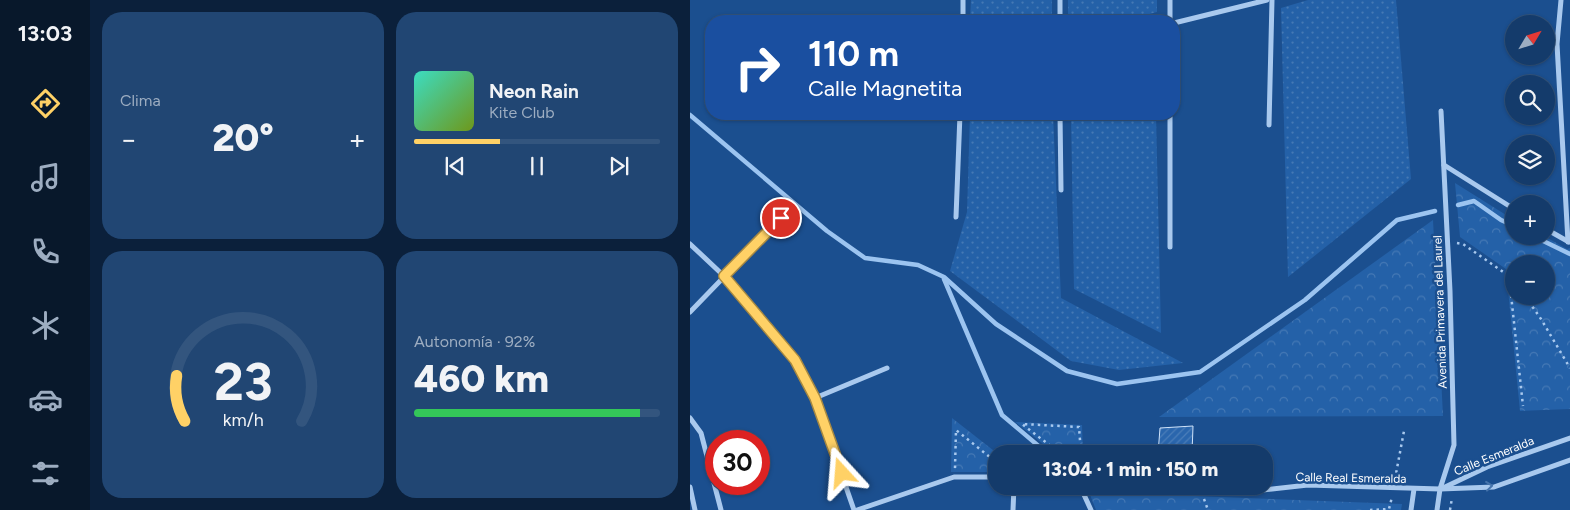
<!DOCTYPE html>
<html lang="es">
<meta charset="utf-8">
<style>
body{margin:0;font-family:Figtree,sans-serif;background:#214673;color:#f1f3f6;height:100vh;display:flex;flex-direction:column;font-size:19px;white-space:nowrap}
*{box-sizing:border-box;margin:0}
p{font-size:16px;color:#9dadc1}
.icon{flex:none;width:28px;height:28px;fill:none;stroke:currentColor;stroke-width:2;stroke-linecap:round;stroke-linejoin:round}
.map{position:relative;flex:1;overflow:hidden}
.side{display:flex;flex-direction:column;gap:12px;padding:12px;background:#0b203b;width:600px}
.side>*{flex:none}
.guide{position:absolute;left:15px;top:15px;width:475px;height:105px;border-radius:20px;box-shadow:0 1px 4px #0004,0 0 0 1px #33557e;background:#1a4fa0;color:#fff;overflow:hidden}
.needle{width:32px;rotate:52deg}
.controls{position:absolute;left:815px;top:15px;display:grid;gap:10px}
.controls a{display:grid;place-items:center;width:50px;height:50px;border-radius:50%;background:#143b6b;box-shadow:0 1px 4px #0004,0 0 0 1px #33557e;font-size:25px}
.speed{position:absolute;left:15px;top:430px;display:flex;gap:10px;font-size:25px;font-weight:700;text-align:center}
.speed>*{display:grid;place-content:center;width:65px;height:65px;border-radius:50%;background:#143b6b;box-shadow:0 1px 4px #0004,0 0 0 1px #33557e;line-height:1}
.speed .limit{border:8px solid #d22;background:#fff;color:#111}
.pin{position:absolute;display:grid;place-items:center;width:42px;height:42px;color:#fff;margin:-21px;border:2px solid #fff;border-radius:50%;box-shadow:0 1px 5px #0007}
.me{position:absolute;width:55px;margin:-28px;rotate:341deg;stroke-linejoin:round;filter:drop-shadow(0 0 4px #0008)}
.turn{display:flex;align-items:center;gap:18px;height:105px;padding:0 20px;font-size:22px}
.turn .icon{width:65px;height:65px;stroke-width:2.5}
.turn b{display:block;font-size:35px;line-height:42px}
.big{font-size:38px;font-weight:800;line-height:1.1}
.side .widget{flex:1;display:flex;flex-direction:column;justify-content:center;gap:8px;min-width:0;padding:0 18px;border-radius:20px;background:#214673}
.side .dial{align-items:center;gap:0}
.dial svg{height:130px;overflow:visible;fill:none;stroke:#33557e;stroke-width:7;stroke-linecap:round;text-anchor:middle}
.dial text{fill:#f1f3f6;stroke:none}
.song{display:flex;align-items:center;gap:15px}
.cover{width:60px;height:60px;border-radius:8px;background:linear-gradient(135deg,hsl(170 70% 55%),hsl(80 70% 35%))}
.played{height:5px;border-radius:2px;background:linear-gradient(90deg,#ffd166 35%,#33557e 35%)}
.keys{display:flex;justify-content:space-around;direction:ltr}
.heat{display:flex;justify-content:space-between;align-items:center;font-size:28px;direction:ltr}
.charge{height:8px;border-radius:4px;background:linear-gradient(90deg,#34c759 92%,#33557e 0)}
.side .tiles{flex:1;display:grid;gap:12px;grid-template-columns:repeat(2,1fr)}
.trip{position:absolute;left:298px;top:445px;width:285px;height:50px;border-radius:20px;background:#143b6b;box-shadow:0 1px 4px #0004,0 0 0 1px #33557e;font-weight:800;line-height:50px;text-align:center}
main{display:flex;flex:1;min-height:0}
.tab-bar{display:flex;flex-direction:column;width:90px;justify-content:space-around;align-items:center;background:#08182b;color:#9dadc1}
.tab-bar .icon{width:35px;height:35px}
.tab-bar .selected{color:#ffd166}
.tab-bar b{font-size:22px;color:#f1f3f6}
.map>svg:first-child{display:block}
</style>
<main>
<nav class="tab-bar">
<b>13:03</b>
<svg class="icon selected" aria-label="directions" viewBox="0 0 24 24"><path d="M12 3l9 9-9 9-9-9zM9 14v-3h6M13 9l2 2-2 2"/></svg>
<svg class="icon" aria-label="music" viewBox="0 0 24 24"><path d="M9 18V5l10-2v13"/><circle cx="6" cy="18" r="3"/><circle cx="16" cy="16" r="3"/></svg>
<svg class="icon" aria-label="phone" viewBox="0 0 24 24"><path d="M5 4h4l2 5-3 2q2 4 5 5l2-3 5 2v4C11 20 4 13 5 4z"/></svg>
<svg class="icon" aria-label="climate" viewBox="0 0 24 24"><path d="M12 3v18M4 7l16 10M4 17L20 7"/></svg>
<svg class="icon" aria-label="car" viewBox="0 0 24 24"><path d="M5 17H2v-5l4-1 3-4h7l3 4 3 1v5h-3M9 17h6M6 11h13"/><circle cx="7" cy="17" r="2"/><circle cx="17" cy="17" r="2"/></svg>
<svg class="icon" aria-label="filters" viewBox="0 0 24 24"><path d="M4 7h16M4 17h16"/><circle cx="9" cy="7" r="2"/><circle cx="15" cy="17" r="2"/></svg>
</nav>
<section class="side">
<div class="tiles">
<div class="widget"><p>Clima</p>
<div class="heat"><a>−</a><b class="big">20°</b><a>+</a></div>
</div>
<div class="widget">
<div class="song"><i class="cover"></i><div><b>Neon Rain</b><p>Kite Club</p></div></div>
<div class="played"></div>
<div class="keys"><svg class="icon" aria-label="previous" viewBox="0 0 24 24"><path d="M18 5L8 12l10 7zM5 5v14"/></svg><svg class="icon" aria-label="pause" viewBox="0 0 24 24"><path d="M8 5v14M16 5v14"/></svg><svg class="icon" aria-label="next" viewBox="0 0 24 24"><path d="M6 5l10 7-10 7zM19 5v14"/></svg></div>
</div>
<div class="widget dial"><svg viewBox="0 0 100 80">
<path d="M14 69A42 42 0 1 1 86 69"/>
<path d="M14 69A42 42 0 0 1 9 41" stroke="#ffd166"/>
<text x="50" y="56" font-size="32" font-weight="700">23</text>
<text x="50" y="72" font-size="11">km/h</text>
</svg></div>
<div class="widget"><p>Autonomía · 92%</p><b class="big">460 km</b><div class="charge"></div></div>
</div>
</section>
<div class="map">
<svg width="880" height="510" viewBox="0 0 880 510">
<defs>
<pattern id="grass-dots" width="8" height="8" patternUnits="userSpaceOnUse" patternTransform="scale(1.25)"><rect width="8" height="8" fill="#2461a8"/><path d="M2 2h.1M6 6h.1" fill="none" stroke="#4579b5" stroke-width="1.8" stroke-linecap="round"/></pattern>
<pattern id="park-crowns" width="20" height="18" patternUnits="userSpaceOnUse" patternTransform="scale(1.25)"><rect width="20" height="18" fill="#2461a8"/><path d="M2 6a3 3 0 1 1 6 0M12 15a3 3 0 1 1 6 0" fill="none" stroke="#4579b5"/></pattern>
<pattern id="building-hatch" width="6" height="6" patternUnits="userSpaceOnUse" patternTransform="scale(1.25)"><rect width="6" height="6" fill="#2a66ad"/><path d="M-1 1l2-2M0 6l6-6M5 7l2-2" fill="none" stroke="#4a7db9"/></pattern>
</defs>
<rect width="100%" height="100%" fill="#1b4f8f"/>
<g fill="url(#grass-dots)">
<path d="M281,0H362V21H280Z"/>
<path d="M378,0H467V12L433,21H378Z"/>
<path d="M618,0H706L721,179L598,277L591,8Z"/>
<path d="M280,114H363L371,298L493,363L429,370L381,361L260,271L277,212Z"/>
<path d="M381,114H466L471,333L384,289Z"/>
</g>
<g fill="url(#park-crowns)" fill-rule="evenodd">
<path d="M765,183L824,220V236H854L877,249L880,248V409L830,411L816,269L770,237ZM824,264H856V296H824Z"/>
<path d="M743,220L753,416L469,417Z"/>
<path d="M262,418L308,454H306V472H261Z"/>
<path d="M325,422L392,425L393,454H366Z"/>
<path d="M399,492L712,504L711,510H406Z"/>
</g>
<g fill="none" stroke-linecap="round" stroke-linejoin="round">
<g stroke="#9cc4f0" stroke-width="4.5">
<path d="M0,115L137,231L175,258L228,265L254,277L306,324L377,371L427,384L510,372L615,300L707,220L745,211"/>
<path d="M768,205L784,201L811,220L824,226"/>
<path d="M843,236L880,254"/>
<path d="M254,279L312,415L358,454"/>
</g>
</g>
<path fill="url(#building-hatch)" stroke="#cfe3fa" d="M503,426L502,454H468L470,428Z"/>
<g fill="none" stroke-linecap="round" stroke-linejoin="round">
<g stroke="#a9c9ee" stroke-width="2.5" stroke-dasharray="2.5 4" stroke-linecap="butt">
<path d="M767,243L773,244L819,276L824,282"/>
<path d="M819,276L833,406"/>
<path d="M835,296L851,319L880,368"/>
<path d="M371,454L332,424L389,427L391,454"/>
<path d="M265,468L266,430L306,462"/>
<path d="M705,479L714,431"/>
<path d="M514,499L518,510"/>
<path d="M680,510L699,509L702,497"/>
<path d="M760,510L762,498"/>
</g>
<g stroke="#a9c9ee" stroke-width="5">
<path d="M370,0V21"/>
<path d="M871,0L867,44L878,242"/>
<path d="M273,21V0"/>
<path d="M480,21V0"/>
<path d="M484,23L577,0"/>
<path d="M370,114L371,190"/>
<path d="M579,125L582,0"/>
<path d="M754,165L824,209"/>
<path d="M266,217L270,114"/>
<path d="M856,229L879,242"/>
<path d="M0,244L34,276L105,360L125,398L164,510"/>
<path d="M480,247V114"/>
<path d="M0,312L91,218"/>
<path d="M125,398L197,368"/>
<path d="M0,418L11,433L31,510"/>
<path d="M390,486L401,510"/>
<path d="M453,486L546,493L618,485L750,489L804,487L880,460"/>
<path d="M0,487L5,510"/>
<path d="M753,488L797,467L880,438"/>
<path d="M167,510L264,477H306"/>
<path d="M323,510L324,486"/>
<path d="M721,510L724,489"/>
<path d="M747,510L750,489L764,445L760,291L751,111"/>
</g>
</g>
<defs><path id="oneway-chevron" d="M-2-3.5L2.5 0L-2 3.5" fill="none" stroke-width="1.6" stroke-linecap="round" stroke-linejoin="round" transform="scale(1.25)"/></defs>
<use stroke="#4674ac" href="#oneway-chevron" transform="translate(799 486) rotate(-6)"/>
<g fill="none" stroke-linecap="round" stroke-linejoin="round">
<defs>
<path id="route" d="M91,218L34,276L105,360L125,398L152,473"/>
</defs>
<use href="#route" stroke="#a68842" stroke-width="12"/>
<use href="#route" stroke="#ffd166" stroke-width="9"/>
</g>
<g text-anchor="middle" stroke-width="5" stroke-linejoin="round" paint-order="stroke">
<g font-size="12" fill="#fff" stroke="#1b4f8f">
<text transform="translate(750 312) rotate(-92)" y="4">Avenida Primavera del Laurel</text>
<text transform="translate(804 456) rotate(-22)" y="4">Calle Esmeralda</text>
<text transform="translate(661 478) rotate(1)" y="4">Calle Real Esmeralda</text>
</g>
</g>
</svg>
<div class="controls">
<a><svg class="needle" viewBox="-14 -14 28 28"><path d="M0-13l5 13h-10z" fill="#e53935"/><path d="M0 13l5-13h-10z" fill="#9dadc1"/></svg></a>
<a><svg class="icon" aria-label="search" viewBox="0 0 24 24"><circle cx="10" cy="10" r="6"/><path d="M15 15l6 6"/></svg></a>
<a><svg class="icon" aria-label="layers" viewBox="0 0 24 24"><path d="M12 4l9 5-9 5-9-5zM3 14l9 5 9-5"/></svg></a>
<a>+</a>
<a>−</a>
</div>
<div class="speed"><div class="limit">30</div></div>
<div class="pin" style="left:91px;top:218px;background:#d93025"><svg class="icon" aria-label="arrive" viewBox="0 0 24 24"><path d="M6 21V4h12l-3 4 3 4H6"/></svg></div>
<svg class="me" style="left:152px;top:473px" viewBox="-20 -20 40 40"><path d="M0-17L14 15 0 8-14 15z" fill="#ffd166" stroke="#fff" stroke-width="4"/></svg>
<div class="trip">13:04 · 1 min · 150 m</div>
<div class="guide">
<div class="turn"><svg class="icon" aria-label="right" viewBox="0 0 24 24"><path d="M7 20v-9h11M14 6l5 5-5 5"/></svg><div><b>110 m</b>Calle Magnetita</div></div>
</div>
</div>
</main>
